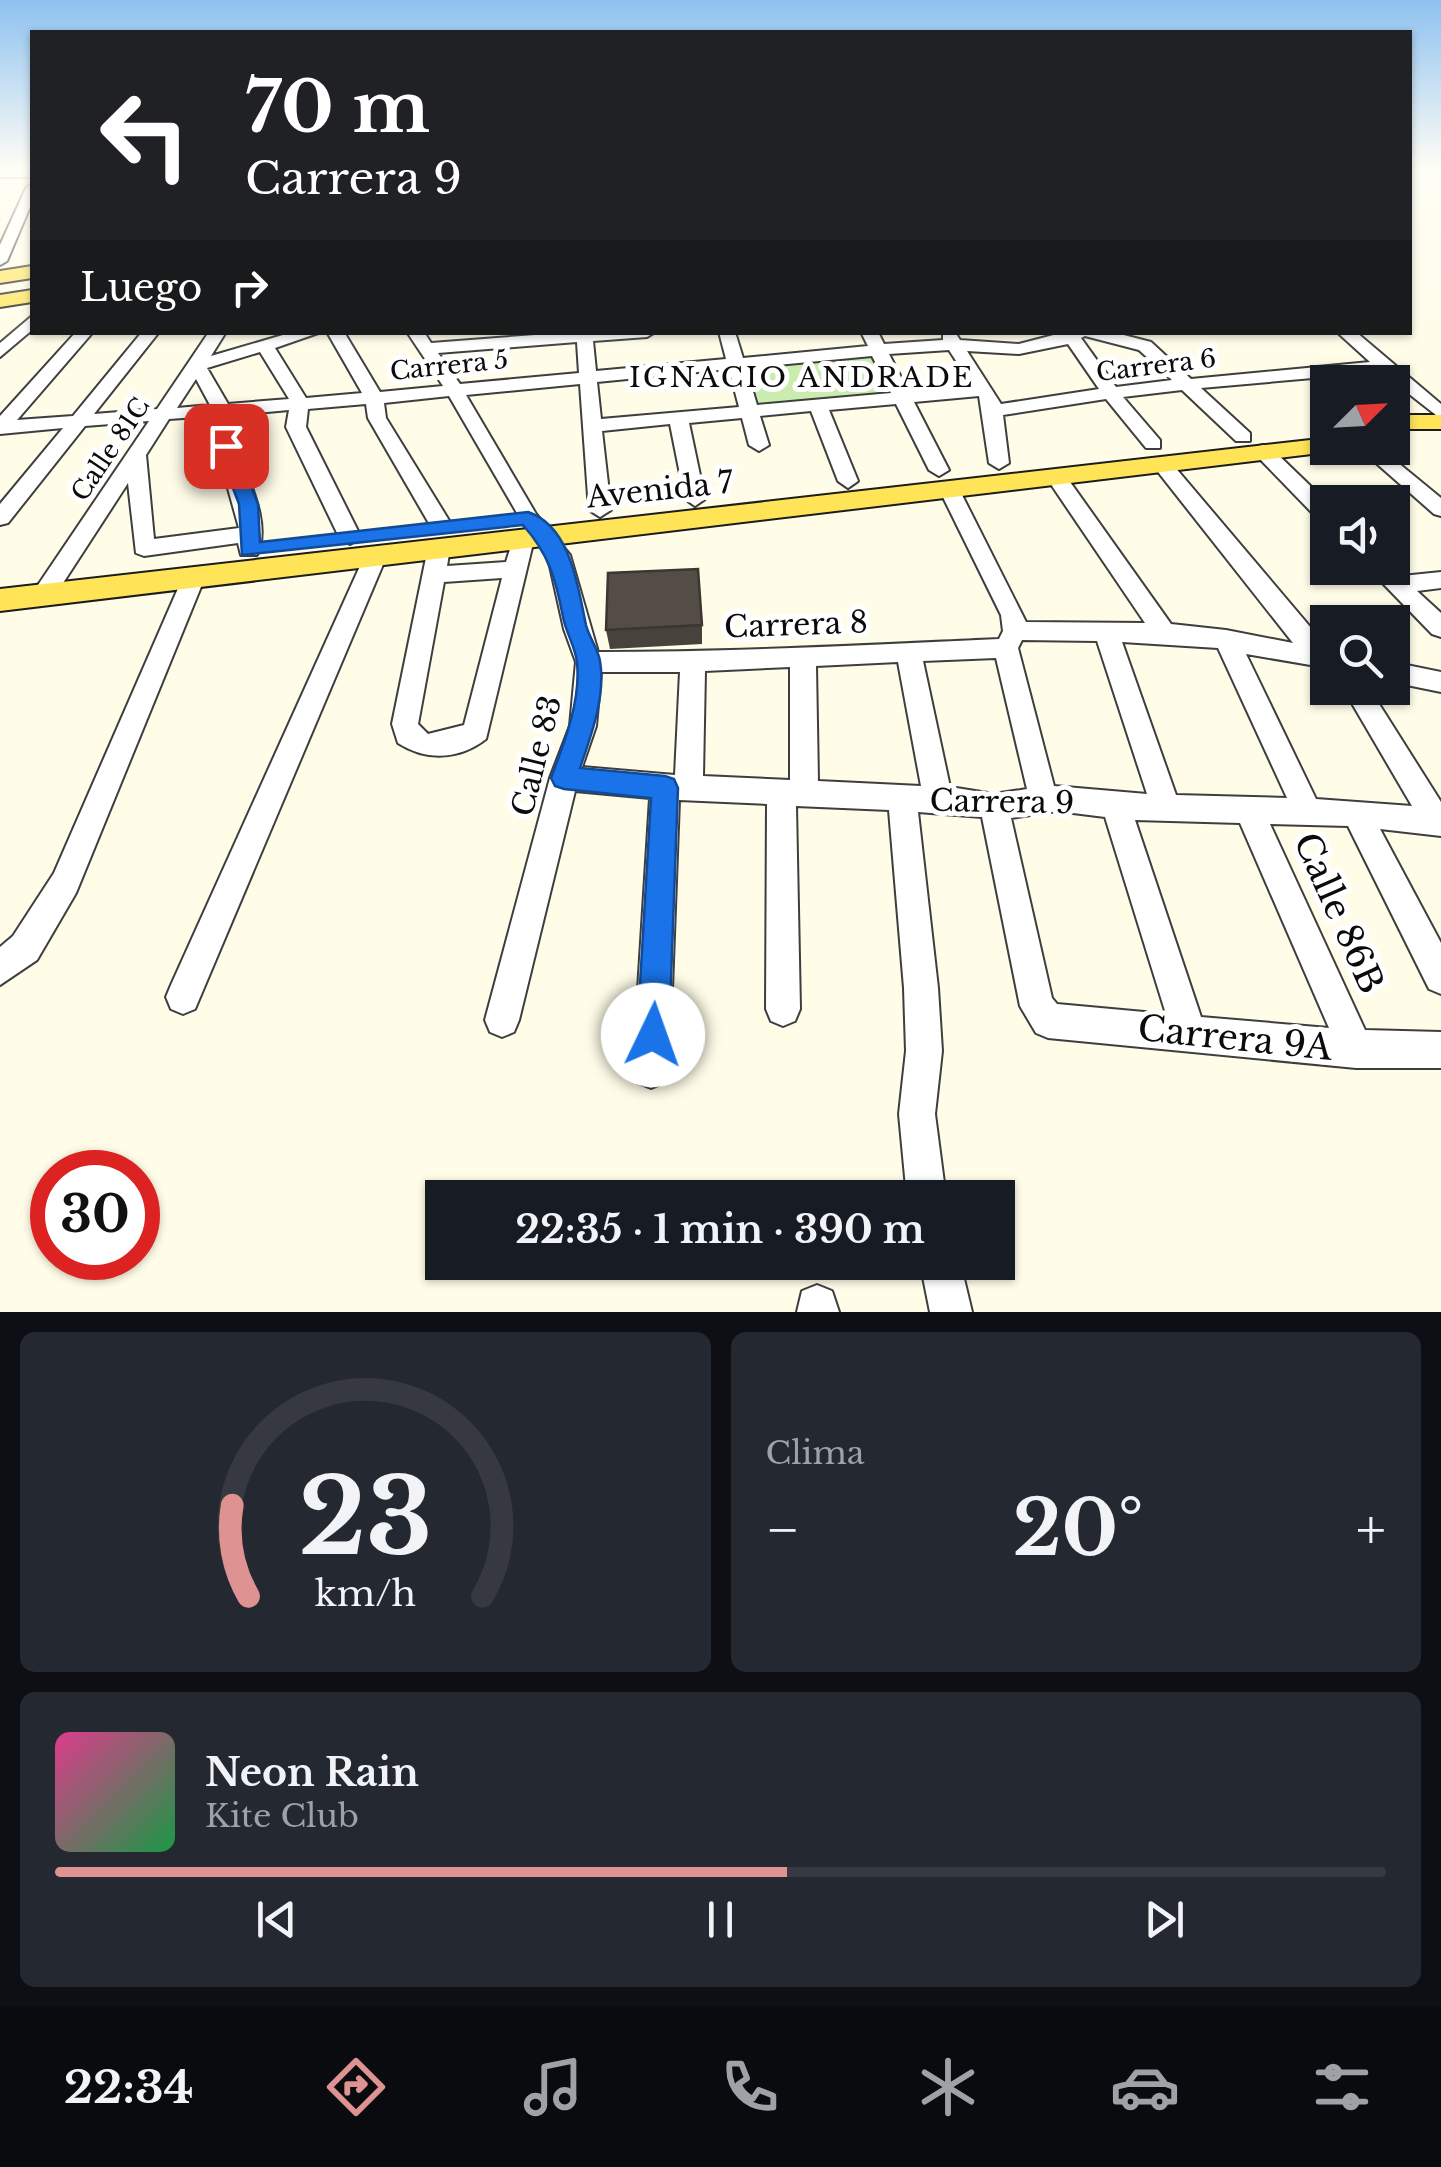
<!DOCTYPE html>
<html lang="es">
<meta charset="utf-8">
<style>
body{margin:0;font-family:"Libre Baskerville",serif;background:#242831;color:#f1f3f6;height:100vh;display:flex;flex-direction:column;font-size:38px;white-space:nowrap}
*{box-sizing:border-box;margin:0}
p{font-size:32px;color:#9ea1a6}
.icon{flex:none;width:55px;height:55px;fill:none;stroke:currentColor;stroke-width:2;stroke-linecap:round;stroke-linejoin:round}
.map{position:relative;height:1312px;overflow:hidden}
.panel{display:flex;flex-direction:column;gap:20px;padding:20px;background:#0d0f14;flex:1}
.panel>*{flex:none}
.banner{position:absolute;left:30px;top:30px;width:1382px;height:305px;border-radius:0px;box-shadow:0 2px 8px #0004;background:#202124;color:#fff;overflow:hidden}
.needle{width:65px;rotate:66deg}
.tools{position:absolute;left:1310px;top:365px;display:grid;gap:20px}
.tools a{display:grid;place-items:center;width:100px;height:100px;border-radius:0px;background:#171b24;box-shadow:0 2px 8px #0004;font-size:50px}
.speed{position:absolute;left:30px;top:1150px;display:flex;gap:20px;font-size:50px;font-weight:700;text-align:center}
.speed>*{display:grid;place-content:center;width:130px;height:130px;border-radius:50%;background:#171b24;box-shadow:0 2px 8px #0004;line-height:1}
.speed .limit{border:15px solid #d22;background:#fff;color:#111}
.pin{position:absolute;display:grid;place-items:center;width:85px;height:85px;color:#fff;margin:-42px;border-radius:20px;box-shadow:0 5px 15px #0006}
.me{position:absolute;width:110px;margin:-55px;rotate:3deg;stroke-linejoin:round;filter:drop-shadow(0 0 8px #0008)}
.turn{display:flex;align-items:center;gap:35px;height:210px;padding:0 50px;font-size:45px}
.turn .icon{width:130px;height:130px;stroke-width:2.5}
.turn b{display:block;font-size:70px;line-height:85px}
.then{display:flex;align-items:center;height:95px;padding:0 50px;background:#0003;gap:20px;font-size:38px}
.big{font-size:75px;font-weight:700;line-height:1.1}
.panel .widget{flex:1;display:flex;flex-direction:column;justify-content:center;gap:15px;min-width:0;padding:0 35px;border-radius:15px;background:#242831}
.panel .dial{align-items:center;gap:0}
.dial svg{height:260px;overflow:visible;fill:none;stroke:#363941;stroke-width:7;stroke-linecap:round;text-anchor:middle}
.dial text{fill:#f1f3f6;stroke:none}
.song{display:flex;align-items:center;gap:30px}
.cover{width:120px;height:120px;border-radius:15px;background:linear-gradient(135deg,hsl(330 70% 55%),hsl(140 70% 35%))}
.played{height:10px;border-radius:5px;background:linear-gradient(90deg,#de9392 55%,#363941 55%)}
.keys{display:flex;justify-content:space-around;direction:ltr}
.heat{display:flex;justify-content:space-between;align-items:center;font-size:55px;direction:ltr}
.panel .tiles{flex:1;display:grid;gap:20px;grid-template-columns:1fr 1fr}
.widget:last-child{grid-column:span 2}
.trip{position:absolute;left:425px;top:1180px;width:590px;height:100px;border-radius:0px;background:#171b24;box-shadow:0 2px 8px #0004;font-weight:700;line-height:100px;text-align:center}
.tab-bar{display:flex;height:160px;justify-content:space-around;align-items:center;background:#090b0e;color:#9ea1a6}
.tab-bar .icon{width:70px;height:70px}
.tab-bar .current{color:#de9392}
.tab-bar b{font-size:45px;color:#f1f3f6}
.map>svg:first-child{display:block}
</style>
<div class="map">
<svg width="1441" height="1312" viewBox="0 0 1441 1312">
<rect width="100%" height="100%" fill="#fffce8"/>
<path fill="#caecaf" d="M876,352L898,397L751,410L738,366Z"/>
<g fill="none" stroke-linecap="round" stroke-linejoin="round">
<defs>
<g id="minor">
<rect x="0" y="169" width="32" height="8"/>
<path d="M32,184V202L7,261L0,265V245L26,188Z"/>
<path d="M32,316V330L0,357V343Z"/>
<path d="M76,332H93L17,420L73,416L142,332H159L94,414L157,409L209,332H226L211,356L293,332H321L275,348L306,398L362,393L327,332H344L380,392L443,386L407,332H424L431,343L575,332H655L647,337L593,341L596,371L726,359L719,332H735L743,358L868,346L861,332H878L884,344L943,340V332H955L960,340L1019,344L1065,332H1112L1151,342L1191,379L1370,362L1337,332H1356L1441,404V419L1381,372L1201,388L1250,433V441H1236L1182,390L1123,397L1160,440V448H1146L1106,399L1003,415L1009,463L999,469L989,463L979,396L914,402L949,470L939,476L929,470L896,404L829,410L858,481L848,488L838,481L811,411L760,416L769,445L759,451L749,445L742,418L689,423L705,499L695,506L685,499L670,424L602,431L611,510L600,517L589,510L580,384L466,395L536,514L570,555L598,652C733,652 864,645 999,639L1003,631L1001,615L940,491L950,484L960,491L1026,622L1145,623L1046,477L1056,471L1063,472L1171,624L1226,630L1293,643L1151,463L1161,457L1168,459L1328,648V668L1246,654L1316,799L1412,806L1343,688H1369L1441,802V836L1380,829L1441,943V994L1429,989L1348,826L1270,824L1365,1030L1441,1032V1068H1356L1048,1038L1036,1033L1020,1006L982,817L918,812L938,988L942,1051L935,1114L946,1198H907L899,1114L906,1051L904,988L889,810L796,806L800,1009L795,1021L783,1026L771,1021L766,1009L767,804L679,800L669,1070L664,1083L651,1088L638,1083L633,1070L650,798L575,791L519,1020L514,1032L502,1037L490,1032L485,1020L550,778L570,726L576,662L564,629L548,557L534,539L486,739C459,760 426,761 398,743L392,724L428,548L431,543H447L450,548L447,566L506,562L515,533L528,532L449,396L384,403L386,418L453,527L450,532H434L368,418L366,404L308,409L306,427L361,537L350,544L339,537L286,427L289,410L245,414L234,438C244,473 273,521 257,555H241L238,543L144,556L136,553L128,483L52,600H36L32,594L36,588L149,421L85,426L8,523L0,525V504L63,428L0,434V416ZM1085,336L1139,350L1172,380L1116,387L1081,338ZM577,342L579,373L460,384L438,353ZM1068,344L1099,389L1001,404L967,351L1019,354ZM949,350L972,386L908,391L889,354ZM260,352L289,399L228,404L207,368ZM872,356L891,393L757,405L746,368ZM729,369L739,407L601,419L597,382ZM196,379L210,405L177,408ZM226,415L214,438L239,528L154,539L146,455L169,419ZM502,578L464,725L428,734L418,724L444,582ZM1022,640L1097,641L1147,794L1054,786L1018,648ZM1122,642L1218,648L1287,798L1176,795ZM996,658L1027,789L994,794L950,787L923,661ZM898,662L921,786L818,781L816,666ZM790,667V780L703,776L705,671ZM601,672H680L675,775L582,767L596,726ZM1057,811L1105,817L1166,1014L1057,1004L1052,998L1011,818ZM1135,820L1240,823L1329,1028L1201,1017Z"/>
<path d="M1263,445L1270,447L1328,503V523L1320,521L1256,455V447Z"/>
<path d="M1359,448H1380L1441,498V516L1434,514Z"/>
<path d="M376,547L387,555L195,1009L183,1014L171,1009L166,997L171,985L365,555Z"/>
<path d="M1368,568H1392L1402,576L1441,572V588L1417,591L1441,613V637L1432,634Z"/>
<path d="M194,569L205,577L76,893L37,960L0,985V947L13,936L54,873L183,577Z"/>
<path d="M1392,662L1441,672V692L1392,682Z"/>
<path d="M920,1262H960L972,1312H930Z"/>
<path d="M817,1285L832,1291L839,1312H797L802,1291Z"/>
</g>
<g id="major">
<path d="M32,266V278L0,283V271Z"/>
<path d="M32,290V302L0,307V295Z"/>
<rect x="1392" y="415" width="49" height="14"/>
<path d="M1328,438V448H1340L1337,451L0,611V589Z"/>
</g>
</defs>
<use href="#minor" stroke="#3e3e3e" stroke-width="4"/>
<use href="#major" stroke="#1c1c1c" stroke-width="4"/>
<use href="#minor" fill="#fff" fill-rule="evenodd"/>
<use href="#major" fill="#ffe458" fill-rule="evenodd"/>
</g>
<path fill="#48423c" d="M702,625V644L610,649L606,630Z"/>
<path fill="#544d46" stroke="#3b3631" stroke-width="2.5" d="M698,569L702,625L606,630L608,573Z"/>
<linearGradient id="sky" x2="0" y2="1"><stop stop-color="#8ec1f0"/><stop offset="0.48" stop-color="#fffef5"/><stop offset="1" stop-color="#fffef5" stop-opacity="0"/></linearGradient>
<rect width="1441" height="353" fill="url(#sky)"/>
<path fill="#1a73e8" stroke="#114b97" stroke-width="2.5" d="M226,441L235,446L258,504L260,542L528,512C571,526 578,588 586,625C589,637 598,649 600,661C606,696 591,736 580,768L665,776L674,779L678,788L669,1035L664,1046L653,1051L642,1046L637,1035L651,798L564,789L555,786L551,778C564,743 581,701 577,663C576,648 566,633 563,617C556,580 549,554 523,525L242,555L239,504L217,446Z"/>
<g text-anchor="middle" stroke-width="10" stroke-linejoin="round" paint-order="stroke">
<g font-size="25" fill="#0b0b0b" stroke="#fff">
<text transform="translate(449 365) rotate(-6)" y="9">Carrera 5</text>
<text transform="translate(1156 365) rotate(-7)" y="9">Carrera 6</text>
<text transform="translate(110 449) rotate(-56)" y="9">Calle 81C</text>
</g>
<g font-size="28" letter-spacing="2.5" fill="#0b0b0b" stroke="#fff">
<text x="802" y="387">IGNACIO ANDRADE</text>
</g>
<g font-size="30" fill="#0b0b0b" stroke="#fff">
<text transform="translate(660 490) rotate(-6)" y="10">Avenida 7</text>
<text transform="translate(796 625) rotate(-2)" y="10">Carrera 8</text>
<text transform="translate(537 756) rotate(-76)" y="10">Calle 83</text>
<text transform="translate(1002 802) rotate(1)" y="10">Carrera 9</text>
</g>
<g font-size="35" fill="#0b0b0b" stroke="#fff">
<text transform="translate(1339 913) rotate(66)" y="12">Calle 86B</text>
<text transform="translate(1235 1038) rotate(6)" y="12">Carrera 9A</text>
</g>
</g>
</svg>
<div class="tools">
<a><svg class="needle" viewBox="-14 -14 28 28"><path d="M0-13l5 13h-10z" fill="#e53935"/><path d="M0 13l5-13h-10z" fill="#9ea1a6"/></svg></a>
<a><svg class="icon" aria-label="sound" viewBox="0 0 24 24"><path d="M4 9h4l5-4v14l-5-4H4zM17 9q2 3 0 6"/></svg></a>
<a><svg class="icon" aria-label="search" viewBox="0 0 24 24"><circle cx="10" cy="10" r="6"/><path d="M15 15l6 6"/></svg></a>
</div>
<div class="speed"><div class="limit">30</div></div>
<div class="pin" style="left:226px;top:446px;background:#d93025"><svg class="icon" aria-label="arrive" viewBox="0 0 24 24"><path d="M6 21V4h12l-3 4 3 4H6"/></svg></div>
<svg class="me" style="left:653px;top:1035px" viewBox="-20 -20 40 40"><circle r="19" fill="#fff"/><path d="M0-13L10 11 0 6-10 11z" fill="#1a73e8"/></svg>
<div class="trip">22:35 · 1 min · 390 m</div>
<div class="banner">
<div class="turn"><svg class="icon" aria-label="left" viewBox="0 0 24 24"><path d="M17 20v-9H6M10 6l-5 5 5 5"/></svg><div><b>70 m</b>Carrera 9</div></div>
<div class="then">Luego<svg class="icon" aria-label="right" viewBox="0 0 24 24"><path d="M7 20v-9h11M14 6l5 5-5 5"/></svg></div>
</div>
</div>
<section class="panel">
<div class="tiles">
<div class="widget dial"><svg viewBox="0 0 100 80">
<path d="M14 69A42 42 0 1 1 86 69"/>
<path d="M14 69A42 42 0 0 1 9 41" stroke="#de9392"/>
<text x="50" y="56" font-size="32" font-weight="700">23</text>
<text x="50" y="72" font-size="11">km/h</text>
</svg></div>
<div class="widget"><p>Clima</p>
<div class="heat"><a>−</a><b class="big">20°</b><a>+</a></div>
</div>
<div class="widget">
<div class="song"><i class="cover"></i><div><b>Neon Rain</b><p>Kite Club</p></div></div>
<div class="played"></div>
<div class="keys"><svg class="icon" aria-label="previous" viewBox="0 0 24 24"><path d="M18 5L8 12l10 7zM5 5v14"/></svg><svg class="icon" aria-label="pause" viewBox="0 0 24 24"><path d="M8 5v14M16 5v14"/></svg><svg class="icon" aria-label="next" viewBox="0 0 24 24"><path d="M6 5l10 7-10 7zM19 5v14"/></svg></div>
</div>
</div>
</section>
<nav class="tab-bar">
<b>22:34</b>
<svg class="icon current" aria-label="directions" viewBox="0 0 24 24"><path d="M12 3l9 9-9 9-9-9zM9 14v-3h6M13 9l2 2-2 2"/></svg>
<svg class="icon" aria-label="music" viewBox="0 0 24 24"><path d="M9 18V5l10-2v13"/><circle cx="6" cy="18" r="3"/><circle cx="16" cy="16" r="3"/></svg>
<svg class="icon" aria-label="phone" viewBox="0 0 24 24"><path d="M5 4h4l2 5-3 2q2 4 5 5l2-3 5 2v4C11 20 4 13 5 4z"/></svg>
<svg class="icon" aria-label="climate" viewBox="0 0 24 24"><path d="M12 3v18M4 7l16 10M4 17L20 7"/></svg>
<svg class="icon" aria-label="car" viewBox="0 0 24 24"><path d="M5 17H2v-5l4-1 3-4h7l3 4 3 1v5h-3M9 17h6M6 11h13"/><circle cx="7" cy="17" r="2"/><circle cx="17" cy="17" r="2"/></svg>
<svg class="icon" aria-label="filters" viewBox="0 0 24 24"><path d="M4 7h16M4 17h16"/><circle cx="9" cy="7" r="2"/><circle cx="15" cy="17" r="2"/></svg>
</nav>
